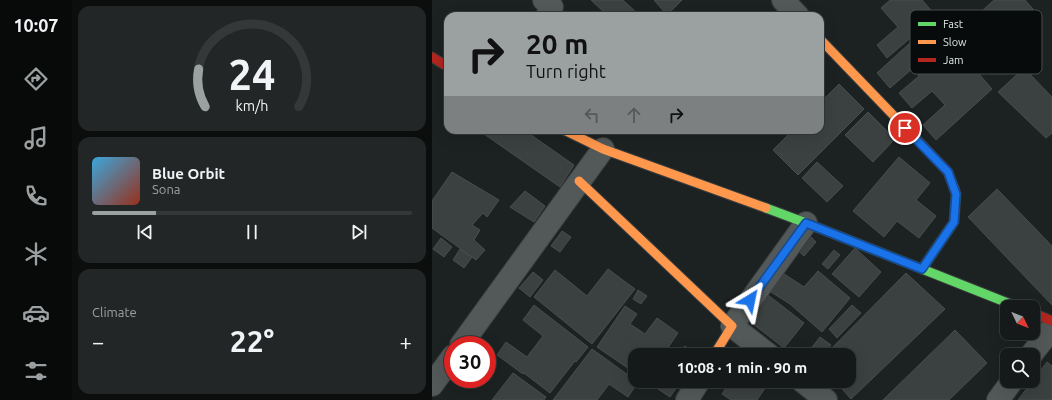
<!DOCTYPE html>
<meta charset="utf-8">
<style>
body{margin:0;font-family:Ubuntu,sans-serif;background:#222626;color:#f1f3f6;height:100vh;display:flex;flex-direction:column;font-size:15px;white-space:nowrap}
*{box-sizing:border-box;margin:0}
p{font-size:13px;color:#9da0a2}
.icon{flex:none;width:22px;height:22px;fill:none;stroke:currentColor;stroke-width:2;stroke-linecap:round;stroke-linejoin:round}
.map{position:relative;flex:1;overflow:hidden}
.panel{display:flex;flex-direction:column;gap:6px;padding:6px;background:#0c0e0e;width:360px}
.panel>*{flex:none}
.banner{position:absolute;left:12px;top:12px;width:380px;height:122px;border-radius:12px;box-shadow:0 4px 16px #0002,0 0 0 1px #343838;background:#9ba1a1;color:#111;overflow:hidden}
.needle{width:26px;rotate:133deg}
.controls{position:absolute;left:568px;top:300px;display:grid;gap:8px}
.controls a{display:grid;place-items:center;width:40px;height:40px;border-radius:8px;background:#151919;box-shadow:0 4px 16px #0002,0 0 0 1px #343838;font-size:20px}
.speed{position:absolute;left:12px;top:336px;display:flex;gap:8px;font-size:20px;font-weight:700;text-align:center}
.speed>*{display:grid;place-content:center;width:52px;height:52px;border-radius:50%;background:#151919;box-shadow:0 4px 16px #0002,0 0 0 1px #343838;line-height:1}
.speed .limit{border:6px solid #d22;background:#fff;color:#111}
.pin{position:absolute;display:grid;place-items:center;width:34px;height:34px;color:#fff;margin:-17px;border:2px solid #fff;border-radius:50%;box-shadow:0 1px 4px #0007}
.me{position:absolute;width:44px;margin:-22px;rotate:35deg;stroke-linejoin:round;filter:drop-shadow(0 0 3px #0008)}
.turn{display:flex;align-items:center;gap:14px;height:84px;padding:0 16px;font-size:18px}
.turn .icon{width:52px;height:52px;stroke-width:2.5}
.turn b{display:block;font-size:28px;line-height:34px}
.lanes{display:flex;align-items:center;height:38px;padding:0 16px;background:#0003;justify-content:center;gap:20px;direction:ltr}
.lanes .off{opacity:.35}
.big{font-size:30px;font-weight:700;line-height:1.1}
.panel .card{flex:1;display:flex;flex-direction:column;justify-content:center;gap:6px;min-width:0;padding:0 14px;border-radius:12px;background:#222626}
.panel .dial{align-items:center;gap:0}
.dial svg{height:104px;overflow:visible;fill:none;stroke:#343838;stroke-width:7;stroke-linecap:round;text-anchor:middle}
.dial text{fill:#f1f3f6;stroke:none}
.song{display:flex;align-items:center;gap:12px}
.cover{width:48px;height:48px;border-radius:6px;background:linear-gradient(135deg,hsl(200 70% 55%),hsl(10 70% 35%))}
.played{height:4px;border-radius:2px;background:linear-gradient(90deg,#9ba1a1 20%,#343838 20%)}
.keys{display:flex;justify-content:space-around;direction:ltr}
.heat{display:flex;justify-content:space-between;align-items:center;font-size:22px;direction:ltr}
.trip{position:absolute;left:196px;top:348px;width:228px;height:40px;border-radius:12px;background:#151919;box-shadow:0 4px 16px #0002,0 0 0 1px #343838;font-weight:700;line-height:40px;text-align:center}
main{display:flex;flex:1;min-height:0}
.dock{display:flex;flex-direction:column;width:72px;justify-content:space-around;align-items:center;background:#080a0a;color:#9da0a2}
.dock .icon{width:28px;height:28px}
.dock .on{color:#9ba1a1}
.dock b{font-size:18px;color:#f1f3f6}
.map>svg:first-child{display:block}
</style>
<main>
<nav class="dock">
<b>10:07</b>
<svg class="icon on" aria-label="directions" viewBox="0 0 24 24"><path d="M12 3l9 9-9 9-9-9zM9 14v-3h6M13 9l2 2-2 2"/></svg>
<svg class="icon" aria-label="music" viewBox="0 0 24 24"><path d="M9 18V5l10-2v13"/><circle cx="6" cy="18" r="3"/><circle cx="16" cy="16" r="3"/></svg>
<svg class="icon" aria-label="phone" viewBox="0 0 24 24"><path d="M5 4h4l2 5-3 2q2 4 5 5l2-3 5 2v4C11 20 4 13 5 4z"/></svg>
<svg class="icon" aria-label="climate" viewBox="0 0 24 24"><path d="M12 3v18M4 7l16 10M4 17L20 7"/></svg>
<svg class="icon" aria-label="car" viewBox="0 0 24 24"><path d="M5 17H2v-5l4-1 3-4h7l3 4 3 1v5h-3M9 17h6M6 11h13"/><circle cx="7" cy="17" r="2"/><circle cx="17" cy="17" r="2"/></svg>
<svg class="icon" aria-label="filters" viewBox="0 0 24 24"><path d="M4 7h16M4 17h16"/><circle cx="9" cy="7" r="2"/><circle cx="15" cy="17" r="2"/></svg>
</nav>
<section class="panel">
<div class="card dial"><svg viewBox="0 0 100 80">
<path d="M14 69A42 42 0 1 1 86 69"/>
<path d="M14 69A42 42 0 0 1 9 40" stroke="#9ba1a1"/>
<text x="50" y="56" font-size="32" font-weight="700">24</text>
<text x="50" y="72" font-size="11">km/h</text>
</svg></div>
<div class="card">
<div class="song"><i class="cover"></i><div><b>Blue Orbit</b><p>Sona</p></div></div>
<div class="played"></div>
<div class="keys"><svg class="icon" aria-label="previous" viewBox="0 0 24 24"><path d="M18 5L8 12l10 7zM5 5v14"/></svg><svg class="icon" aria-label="pause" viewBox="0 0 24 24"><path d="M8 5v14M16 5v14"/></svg><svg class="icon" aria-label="next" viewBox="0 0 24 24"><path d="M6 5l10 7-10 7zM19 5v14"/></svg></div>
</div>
<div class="card"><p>Climate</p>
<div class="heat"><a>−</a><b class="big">22°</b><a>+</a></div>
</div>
</section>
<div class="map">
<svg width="620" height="400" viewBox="0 0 620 400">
<rect width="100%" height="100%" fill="#1c2121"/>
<g fill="#3b4040" stroke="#494d4d">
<path d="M159,0H191L208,16H176Z"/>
<path d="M222,0H250L235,15Z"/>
<path d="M458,0H490L504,16L455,58L445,45L466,27L449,8Z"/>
<path d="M562,0H593L607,16L554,65L525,34Z"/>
<path d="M502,22L560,89L504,140L491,125L513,105L500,91L480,108L467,93L487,76L481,68L458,88L445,73L468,52Z"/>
<path d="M592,68L620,97V133L614,138L566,92Z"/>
<path d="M407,84L432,109L366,175L341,150L361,130H388V103Z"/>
<path d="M436,112L463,139L441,162L413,135Z"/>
<path d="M55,130H92L142,165L128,187L52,134Z"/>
<path d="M467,157L498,183L484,200L504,216L487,238L465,221L452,237L421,211Z"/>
<path d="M385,162L411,186L395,202L370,178Z"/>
<path d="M20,172L67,200L55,217L51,213L40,225L48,230L42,240L53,250L44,260L0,228V201Z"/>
<path d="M565,189L620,246V305L536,217Z"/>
<path d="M93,191L113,206L102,222L78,207Z"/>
<path d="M130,231L139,237L128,252L119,246Z"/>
<path d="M375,233L384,242L372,256L362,247Z"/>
<path d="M9,238L20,247L12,257L1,249Z"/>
<path d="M423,248L449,272L427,297L400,274Z"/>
<path d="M28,249L40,257L32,268L21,260Z"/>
<path d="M402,250L408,255L396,269L390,264Z"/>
<path d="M176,269L203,289L160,344L102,297L123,270L155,296Z"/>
<path d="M386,271L418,298L390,332L358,304L339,292L352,274L372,287Z"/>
<path d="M101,272L111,280L98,297L87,288Z"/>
<path d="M474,273L513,309L419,399L403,381H417V355H393Z"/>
<path d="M206,290L215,296L209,304L201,299Z"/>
<path d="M336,295L372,323L352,348L316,320Z"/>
<path d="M102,305L156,347L144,362L143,361L118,393L92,373L91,374L65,355L74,342L95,357L111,336L91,320Z"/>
<path d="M420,305L429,313L405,338L397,329Z"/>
<path d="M193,306L205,314L198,324L213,334L225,318L246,333L235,349L243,355H203V373L165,347Z"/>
<path d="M523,330L555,363L517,400H451Z"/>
<path d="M388,337L399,345L391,355H374Z"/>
<path d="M253,346L264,355H247Z"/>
<path d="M160,349L203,380V381L206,382L196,397L177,384L165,400H121Z"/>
<path d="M615,362L620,366V400H586Z"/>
<path d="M81,373L114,397L112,400H60Z"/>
<path d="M214,381H249L238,397Z"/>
<path d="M299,381H338L325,400H299L290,394Z"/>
</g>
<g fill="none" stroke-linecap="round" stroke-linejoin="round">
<defs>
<g id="street">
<path d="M112,0L120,7L115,16"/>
<path d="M351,0L366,16"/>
<path d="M29,345L171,149"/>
<path d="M337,355L300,326L374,223"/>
<path d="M599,355L620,328"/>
<path d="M370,381L394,400"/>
<path d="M0,385L21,356"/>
<path d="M255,400L267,381"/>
<path d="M566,400L580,381"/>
</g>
<g id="fast">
<path d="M334,208L374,223L586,307"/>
<path d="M490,269L522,222L524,194L522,188"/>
</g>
<g id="slow">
<path d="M388,39L516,172L522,188"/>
<path d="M132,130L171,149L334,208"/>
<path d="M147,181L300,326L282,355"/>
</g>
<g id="jam">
<path d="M0,57L16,67"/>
<path d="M601,313L620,321"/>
</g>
</defs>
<use href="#street" stroke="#3a3e3e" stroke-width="24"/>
<use href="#fast" stroke="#3a3e3e" stroke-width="11"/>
<use href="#slow" stroke="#3a3e3e" stroke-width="11"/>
<use href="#jam" stroke="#3a3e3e" stroke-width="11"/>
<use href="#street" stroke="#535858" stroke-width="22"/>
<use href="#fast" stroke="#63d668" stroke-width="9"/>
<use href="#slow" stroke="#ff974d" stroke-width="9"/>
<use href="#jam" stroke="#b3261e" stroke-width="9"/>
</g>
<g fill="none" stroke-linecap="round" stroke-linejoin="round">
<defs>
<path id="route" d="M318,300L374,223L490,269L522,222L524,194L516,172L473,128"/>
</defs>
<use href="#route" stroke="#114b97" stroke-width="10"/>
<use href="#route" stroke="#1a73e8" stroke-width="7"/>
</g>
<rect x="478" y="10" width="132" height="64" rx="6" fill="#070b0b" stroke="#484d4d" stroke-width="1"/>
<rect x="486" y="22" width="18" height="4" fill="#63d668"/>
<rect x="486" y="40" width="18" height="4" fill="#ff974d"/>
<rect x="486" y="58" width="18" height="4" fill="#b3261e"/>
<g font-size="11" fill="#e0e6e6">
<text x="511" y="28">Fast</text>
<text x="511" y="46">Slow</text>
<text x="511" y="64">Jam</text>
</g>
</svg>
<div class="controls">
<a><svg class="needle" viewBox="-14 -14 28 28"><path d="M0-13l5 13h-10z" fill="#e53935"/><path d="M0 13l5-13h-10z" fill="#9da0a2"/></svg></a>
<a><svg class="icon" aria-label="search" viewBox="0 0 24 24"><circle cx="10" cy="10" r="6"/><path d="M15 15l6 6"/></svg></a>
</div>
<div class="speed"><div class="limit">30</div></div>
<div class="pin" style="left:473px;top:128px;background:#d93025"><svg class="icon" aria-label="arrive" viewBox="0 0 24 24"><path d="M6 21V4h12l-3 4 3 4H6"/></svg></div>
<svg class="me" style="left:318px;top:300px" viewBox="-20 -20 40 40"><path d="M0-17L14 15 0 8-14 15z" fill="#1a73e8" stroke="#fff" stroke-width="4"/></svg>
<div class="trip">10:08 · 1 min · 90 m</div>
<div class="banner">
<div class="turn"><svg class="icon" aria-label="right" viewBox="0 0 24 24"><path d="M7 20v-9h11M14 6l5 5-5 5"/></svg><div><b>20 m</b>Turn right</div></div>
<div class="lanes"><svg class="icon off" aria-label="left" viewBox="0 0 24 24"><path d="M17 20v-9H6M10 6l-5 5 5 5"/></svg><svg class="icon off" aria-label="ahead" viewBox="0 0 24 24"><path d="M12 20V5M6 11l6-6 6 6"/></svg><svg class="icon" aria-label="right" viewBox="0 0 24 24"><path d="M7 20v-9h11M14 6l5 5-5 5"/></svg></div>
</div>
</div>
</main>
